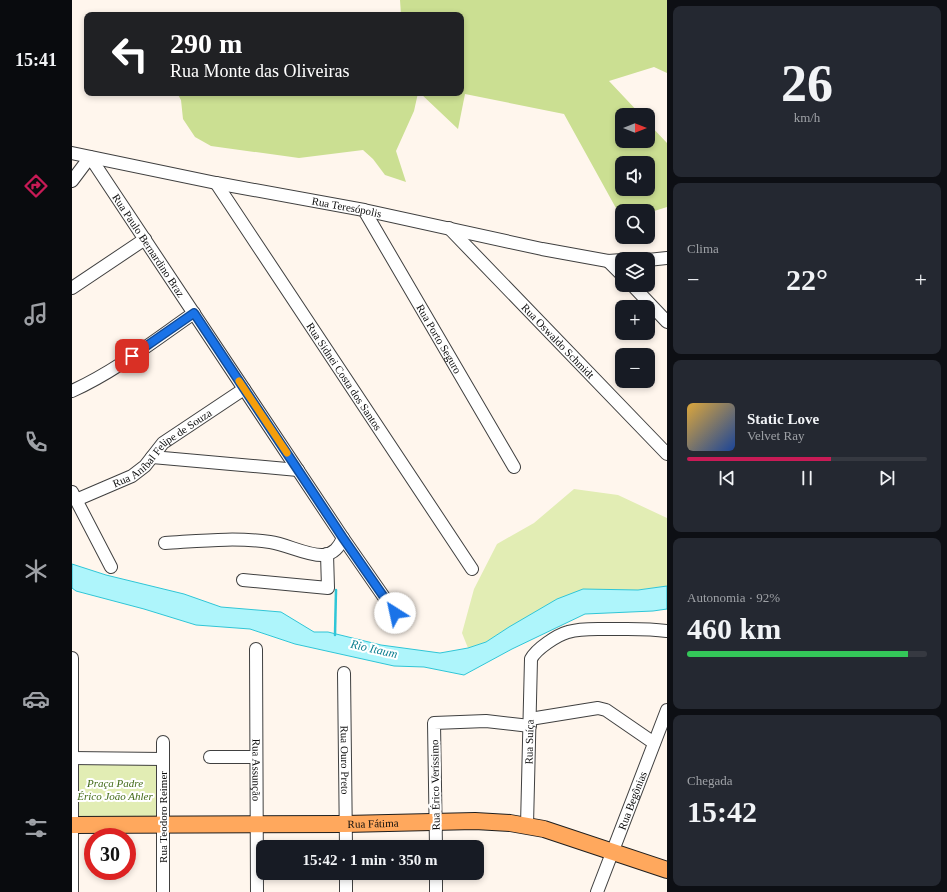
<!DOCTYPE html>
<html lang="pt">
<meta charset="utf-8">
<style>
body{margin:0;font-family:Georgia,serif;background:#242831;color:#f1f3f6;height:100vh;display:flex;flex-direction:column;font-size:15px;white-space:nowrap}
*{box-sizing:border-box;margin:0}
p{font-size:13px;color:#9ea1a6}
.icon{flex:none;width:22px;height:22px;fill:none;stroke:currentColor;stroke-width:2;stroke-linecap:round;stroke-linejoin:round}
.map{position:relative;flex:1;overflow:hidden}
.side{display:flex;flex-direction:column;gap:6px;padding:6px;background:#0d0f14;width:280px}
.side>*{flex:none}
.banner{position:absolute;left:12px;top:12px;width:380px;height:84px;border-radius:8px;box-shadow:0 2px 6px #0003;background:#202124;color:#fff;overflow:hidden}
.needle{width:26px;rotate:90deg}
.fabs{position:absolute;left:543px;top:108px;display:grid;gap:8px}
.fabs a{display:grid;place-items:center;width:40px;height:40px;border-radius:8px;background:#171b24;box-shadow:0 2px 6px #0003;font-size:20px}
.speed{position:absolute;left:12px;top:828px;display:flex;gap:8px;font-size:20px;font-weight:700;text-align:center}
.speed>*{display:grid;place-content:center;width:52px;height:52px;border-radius:50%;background:#171b24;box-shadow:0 2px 6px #0003;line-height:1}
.speed .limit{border:6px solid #d22;background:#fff;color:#111}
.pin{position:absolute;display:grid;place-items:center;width:34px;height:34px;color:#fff;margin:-17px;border-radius:8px;box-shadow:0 2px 6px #0006}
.me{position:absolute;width:44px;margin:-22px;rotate:325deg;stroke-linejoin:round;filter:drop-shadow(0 0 3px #0008)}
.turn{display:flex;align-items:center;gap:14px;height:84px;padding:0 20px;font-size:18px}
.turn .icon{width:52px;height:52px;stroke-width:2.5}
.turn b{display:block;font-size:28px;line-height:34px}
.big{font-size:30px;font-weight:700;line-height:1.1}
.side .tile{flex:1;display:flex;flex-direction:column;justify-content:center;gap:6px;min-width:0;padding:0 14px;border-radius:8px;background:#242831}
.side .dial{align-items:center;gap:0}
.dial b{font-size:52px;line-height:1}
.song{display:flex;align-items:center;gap:12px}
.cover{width:48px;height:48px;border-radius:6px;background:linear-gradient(135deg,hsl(40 70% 55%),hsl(220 70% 35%))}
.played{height:4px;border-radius:2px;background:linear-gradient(90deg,#c81b56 60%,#363941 60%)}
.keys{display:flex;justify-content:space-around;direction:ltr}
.heat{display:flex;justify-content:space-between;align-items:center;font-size:22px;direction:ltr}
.charge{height:6px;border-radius:3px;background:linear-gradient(90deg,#34c759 92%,#363941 0)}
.trip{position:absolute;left:184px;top:840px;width:228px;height:40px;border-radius:8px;background:#171b24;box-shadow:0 2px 6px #0003;font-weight:700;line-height:40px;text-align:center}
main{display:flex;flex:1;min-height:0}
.tabs{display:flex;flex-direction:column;width:72px;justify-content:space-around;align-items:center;background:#090b0e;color:#9ea1a6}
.tabs .icon{width:28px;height:28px}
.tabs .selected{color:#c81b56}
.tabs b{font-size:18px;color:#f1f3f6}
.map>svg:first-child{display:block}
</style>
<main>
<nav class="tabs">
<b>15:41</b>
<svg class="icon selected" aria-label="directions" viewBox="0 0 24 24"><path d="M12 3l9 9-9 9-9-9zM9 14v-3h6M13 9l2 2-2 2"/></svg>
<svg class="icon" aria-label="music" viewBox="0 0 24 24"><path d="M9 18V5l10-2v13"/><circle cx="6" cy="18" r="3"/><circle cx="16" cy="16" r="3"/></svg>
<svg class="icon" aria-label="phone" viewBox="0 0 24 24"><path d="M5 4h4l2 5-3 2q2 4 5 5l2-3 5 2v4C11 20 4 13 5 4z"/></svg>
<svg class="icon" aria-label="climate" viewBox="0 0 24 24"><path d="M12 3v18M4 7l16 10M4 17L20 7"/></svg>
<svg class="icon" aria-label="car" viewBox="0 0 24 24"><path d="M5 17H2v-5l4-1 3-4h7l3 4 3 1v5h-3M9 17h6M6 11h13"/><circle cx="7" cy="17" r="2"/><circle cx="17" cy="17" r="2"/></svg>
<svg class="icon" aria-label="filters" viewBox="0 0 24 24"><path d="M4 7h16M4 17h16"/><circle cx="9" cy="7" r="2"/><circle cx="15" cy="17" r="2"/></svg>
</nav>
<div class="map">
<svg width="595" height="892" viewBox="0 0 595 892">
<rect width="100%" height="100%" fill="#fff6ed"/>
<g fill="#e2edb4">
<path d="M502,489L546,495L595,518V586L566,590L437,627L414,642L396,648L390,633L402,589L425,544L462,523Z"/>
<path d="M2,762H84L85,818H2Z"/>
</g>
<g fill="#cbdf92" fill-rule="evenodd">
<path d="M328,0H595V73L582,67L537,81L569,115H550V141H576V123L595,143V207L576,213V211H550V219L492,114L393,94L386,129L348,93H389V15H329ZM550,163H576V189H550Z"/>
<path d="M105,93H346L342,111L324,151L334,182L313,175L301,159L291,150L227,158L139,146L123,137L111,119L109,100Z"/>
</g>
<path fill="#aef5fb" stroke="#2fc6d7" d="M0,564L34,575L112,594L149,607L209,612L242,632H256L309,645L368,653L396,648L414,642L437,627L485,599L511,589L566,590L595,586V609L581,611L513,614L440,649L392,675L352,667L322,666L223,644L178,629L124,625L72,609L4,591L0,588Z"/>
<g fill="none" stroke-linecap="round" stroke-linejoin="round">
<path stroke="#2fc6d7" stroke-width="2.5" d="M263,635L264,590"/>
<defs>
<g id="minor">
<path id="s1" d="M0,153L144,183L292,210L470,249L536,261L550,260"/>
<path id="s2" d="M0,181L18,157L271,538L323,613"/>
<path id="s3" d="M144,183L400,569"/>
<path id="s4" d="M292,210L442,467"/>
<path id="s5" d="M377,228L595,454"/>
<path d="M576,260L595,258"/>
<path d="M536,261L550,275"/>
<path d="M560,285L595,322"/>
<path d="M0,288L73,239"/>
<path d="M0,391C44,371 83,340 122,313"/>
<path d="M80,457L226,470"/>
<path d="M0,492L39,567"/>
<path id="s6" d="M4,500L60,476L73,466L91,443L172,389"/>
<path d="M93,543C127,541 163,537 198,542C214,544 236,556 251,555C262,554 267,547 271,538"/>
<path d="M171,580L256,588L255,554"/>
<path id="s7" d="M184,649L185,892"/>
<path id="s8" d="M272,673L274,847"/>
<path d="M458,719L526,708L534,710L582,743"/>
<path d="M91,742V892"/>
<path d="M138,757H184"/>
<path d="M0,758L91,759"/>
<path id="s9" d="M455,825L459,659C464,649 485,635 496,632C509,628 523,629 536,629C556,629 576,628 595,631"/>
<path d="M364,847L362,723L414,721L458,726"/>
<path d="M274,873V892"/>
<path d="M364,873V892"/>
<path d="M0,892V658"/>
<path id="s10" d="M525,892L595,710"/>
</g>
<g id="major">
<path id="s11" d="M0,825L273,824L403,821L438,823L472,829L595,870"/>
</g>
</defs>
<use href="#minor" stroke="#404040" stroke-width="14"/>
<use href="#major" stroke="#1e1e1e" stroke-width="18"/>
<use href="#minor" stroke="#fff" stroke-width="12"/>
<use href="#major" stroke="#ffa85d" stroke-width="16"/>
</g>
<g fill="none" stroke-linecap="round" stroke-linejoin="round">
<defs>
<path id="route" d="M60,356L122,313L271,538L323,613"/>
</defs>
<use href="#route" stroke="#114b97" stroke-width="10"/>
<use href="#route" stroke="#1a73e8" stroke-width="7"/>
<path stroke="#f59e0b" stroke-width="7" d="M167,381L215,453"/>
</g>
<g text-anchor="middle" stroke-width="4" stroke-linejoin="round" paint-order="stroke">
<g font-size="11" fill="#0d0d0d" stroke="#fff">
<text dy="4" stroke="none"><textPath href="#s1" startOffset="280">Rua Teresópolis</textPath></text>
<text dy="4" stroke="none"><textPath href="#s2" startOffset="136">Rua Paulo Bernardino Braz</textPath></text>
<text dy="4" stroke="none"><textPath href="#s4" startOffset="149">Rua Porto Seguro</textPath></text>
<text dy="4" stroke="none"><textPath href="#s5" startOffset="157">Rua Oswaldo Schmidt</textPath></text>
<text dy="4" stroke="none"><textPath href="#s3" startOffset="232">Rua Sidnei Costa dos Santos</textPath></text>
<text dy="4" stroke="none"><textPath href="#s6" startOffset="102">Rua Aníbal Felipe de Souza</textPath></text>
<text dy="4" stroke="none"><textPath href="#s9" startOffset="83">Rua Suíça</textPath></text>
<text dy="4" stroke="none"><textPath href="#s8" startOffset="87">Rua Ouro Preto</textPath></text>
<text dy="4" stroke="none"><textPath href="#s7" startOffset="121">Rua Assunção</textPath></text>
<text transform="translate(363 785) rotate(-91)" y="4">Rua Érico Veríssimo</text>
<text dy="4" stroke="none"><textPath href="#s10" startOffset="98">Rua Begônias</textPath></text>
<text transform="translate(91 817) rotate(-90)" y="4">Rua Teodoro Reimer</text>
<text dy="4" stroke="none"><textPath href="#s11" startOffset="301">Rua Fátima</textPath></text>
</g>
<g font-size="11" font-style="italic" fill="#426a18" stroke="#fff">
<text x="43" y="787">Praça Padre<tspan x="43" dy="13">Érico João Ahler</tspan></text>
</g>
<g font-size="12" font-style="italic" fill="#0e8091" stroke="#fff">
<text transform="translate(302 649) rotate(13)" y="4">Rio Itaum</text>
</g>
</g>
</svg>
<div class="fabs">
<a><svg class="needle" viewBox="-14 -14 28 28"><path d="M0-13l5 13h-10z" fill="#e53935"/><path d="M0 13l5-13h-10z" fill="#9ea1a6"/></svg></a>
<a><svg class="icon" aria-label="sound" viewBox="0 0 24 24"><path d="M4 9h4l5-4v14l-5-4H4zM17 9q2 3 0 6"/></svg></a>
<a><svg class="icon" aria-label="search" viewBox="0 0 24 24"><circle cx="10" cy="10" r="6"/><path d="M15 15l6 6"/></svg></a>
<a><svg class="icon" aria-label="layers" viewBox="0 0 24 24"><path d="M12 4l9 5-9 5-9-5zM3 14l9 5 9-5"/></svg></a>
<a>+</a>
<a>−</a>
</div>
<div class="speed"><div class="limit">30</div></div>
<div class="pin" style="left:60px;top:356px;background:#d93025"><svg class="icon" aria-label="arrive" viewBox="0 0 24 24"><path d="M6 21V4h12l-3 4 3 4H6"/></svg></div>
<svg class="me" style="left:323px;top:613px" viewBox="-20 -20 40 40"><circle r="19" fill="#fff"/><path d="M0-13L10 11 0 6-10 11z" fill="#1a73e8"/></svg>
<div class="trip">15:42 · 1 min · 350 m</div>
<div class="banner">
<div class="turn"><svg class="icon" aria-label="left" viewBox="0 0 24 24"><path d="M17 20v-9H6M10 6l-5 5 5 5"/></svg><div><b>290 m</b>Rua Monte das Oliveiras</div></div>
</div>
</div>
<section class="side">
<div class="tile dial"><b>26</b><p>km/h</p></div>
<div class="tile"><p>Clima</p>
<div class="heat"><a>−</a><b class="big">22°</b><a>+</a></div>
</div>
<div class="tile">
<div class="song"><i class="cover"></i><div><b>Static Love</b><p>Velvet Ray</p></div></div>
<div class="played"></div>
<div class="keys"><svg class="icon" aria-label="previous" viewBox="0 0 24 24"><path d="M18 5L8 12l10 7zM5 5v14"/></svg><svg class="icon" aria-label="pause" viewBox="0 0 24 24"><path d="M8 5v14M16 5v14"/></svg><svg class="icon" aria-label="next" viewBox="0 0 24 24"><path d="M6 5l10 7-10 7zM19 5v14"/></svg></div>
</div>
<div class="tile"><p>Autonomia · 92%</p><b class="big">460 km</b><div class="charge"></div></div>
<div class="tile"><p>Chegada</p><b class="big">15:42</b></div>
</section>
</main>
